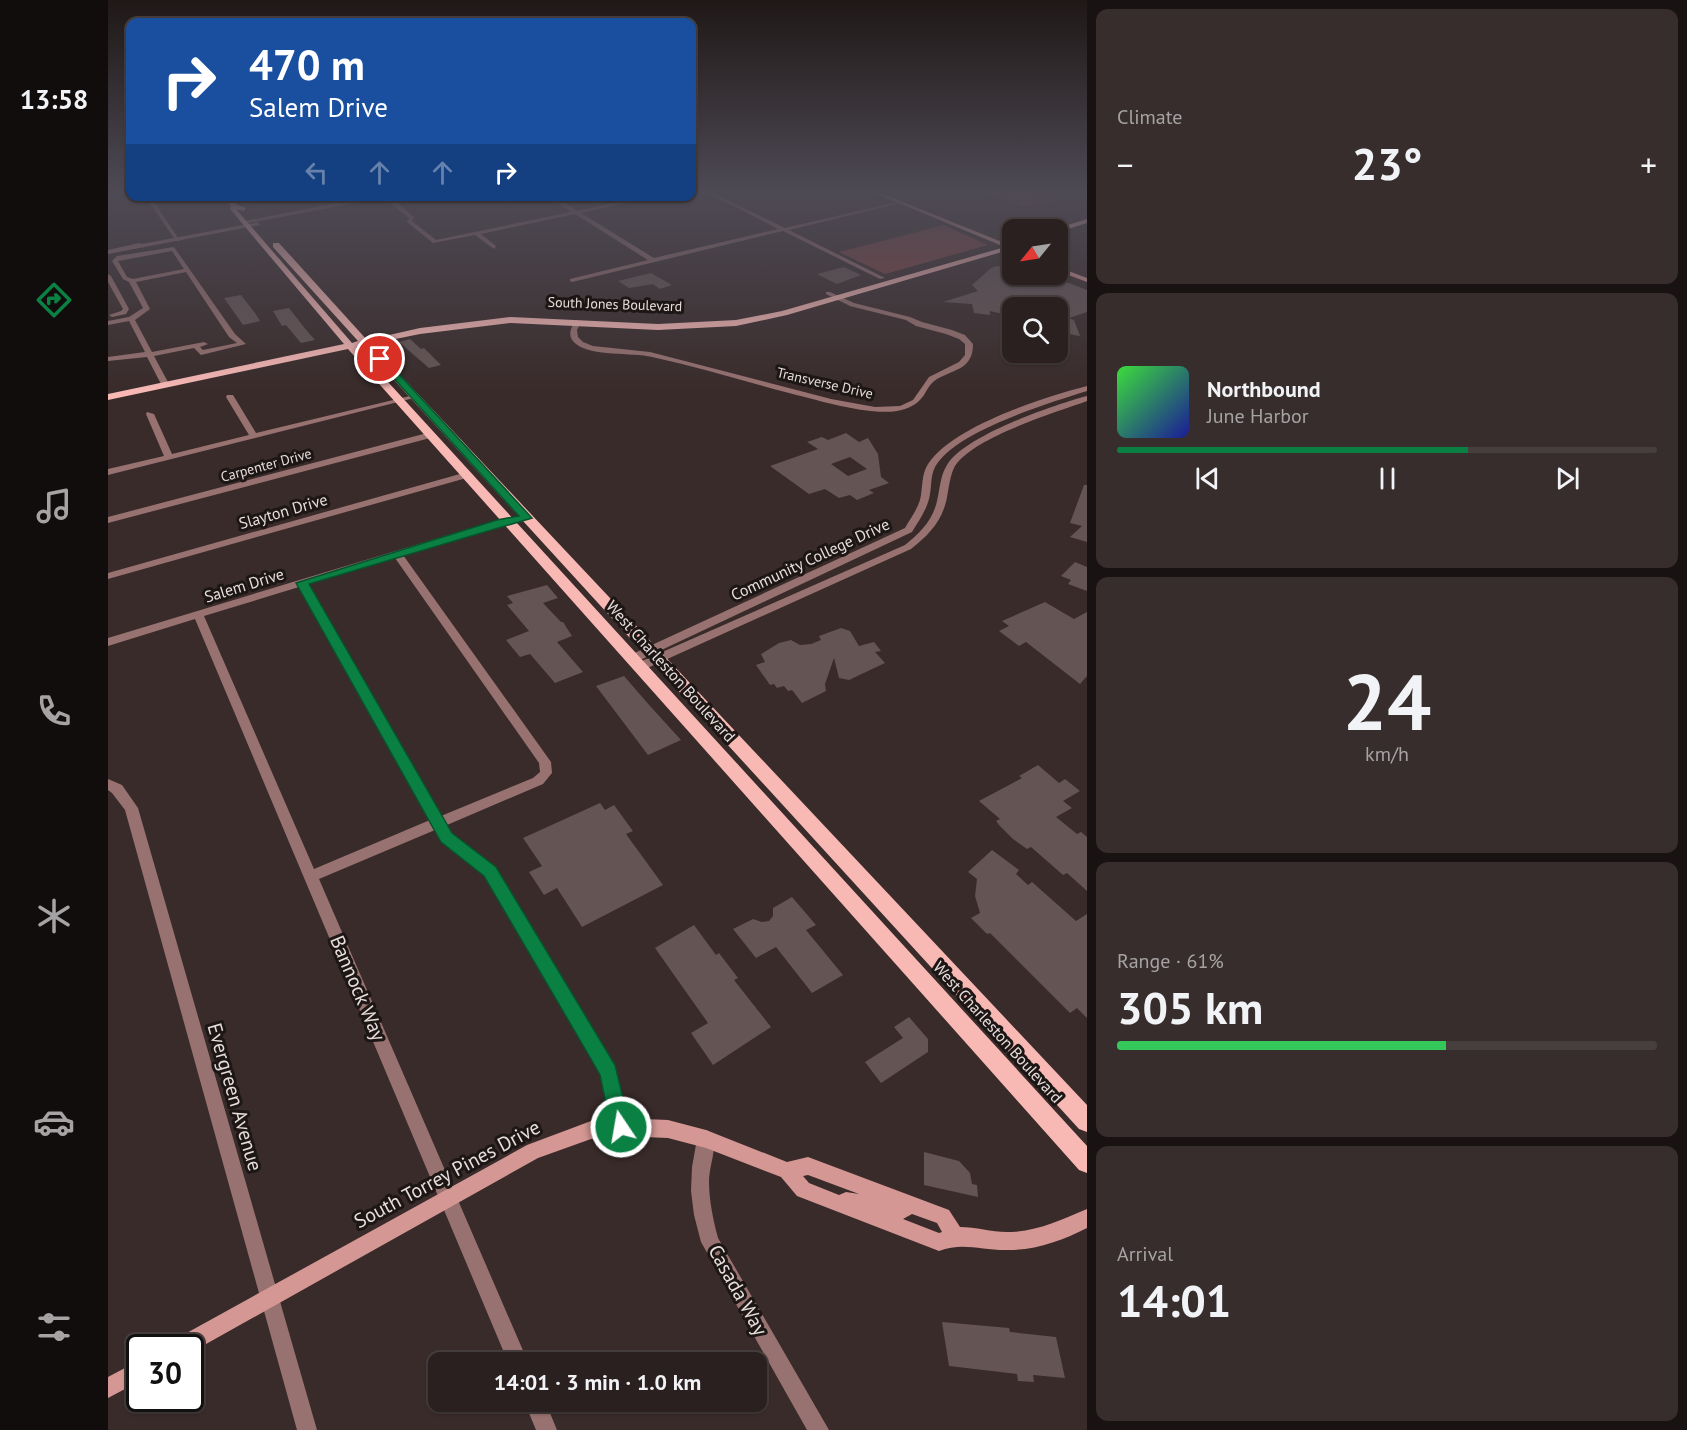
<!DOCTYPE html>
<meta charset="utf-8">
<style>
body{margin:0;font-family:"PT Sans",sans-serif;background:#372d2d;color:#f1f3f6;height:100vh;display:flex;flex-direction:column;font-size:22px;white-space:nowrap}
*{box-sizing:border-box;margin:0}
p{font-size:20px;color:#a6a3a5}
.icon{flex:none;width:33px;height:33px;fill:none;stroke:currentColor;stroke-width:2;stroke-linecap:round;stroke-linejoin:round}
.map{position:relative;flex:1;overflow:hidden}
.sheet{display:flex;flex-direction:column;gap:9px;padding:9px;background:#181212;width:600px}
.sheet>*{flex:none}
.top-card{position:absolute;left:18px;top:18px;width:570px;height:183px;border-radius:12px;box-shadow:0 2px 4px #0004,0 0 0 2px #473e3e;background:#1a4fa0;color:#fff;overflow:hidden}
.needle{width:39px;rotate:240deg}
.tools{position:absolute;left:894px;top:219px;display:grid;gap:12px}
.tools a{display:grid;place-items:center;width:66px;height:66px;border-radius:12px;background:#2b2020;box-shadow:0 2px 4px #0004,0 0 0 2px #473e3e;font-size:30px}
.speed{position:absolute;left:18px;top:1334px;display:flex;gap:12px;font-size:30px;font-weight:700;text-align:center}
.speed>*{display:grid;place-content:center;width:78px;height:78px;border-radius:50%;background:#2b2020;box-shadow:0 2px 4px #0004,0 0 0 2px #473e3e;line-height:1}
.speed .limit{border:3px solid #111;border-radius:9px;background:#fff;color:#111}
.pin{position:absolute;display:grid;place-items:center;width:51px;height:51px;color:#fff;margin:-26px;border:3px solid #fff;border-radius:50%;box-shadow:0 2px 6px #0007}
.me{position:absolute;width:66px;margin:-33px;rotate:348deg;stroke-linejoin:round;filter:drop-shadow(0 0 4px #0008)}
.turn{display:flex;align-items:center;gap:21px;height:126px;padding:0 24px;font-size:27px}
.turn .icon{width:78px;height:78px;stroke-width:2.5}
.turn b{display:block;font-size:42px;line-height:51px}
.lanes{display:flex;align-items:center;height:57px;padding:0 24px;background:#0003;justify-content:center;gap:30px;direction:ltr}
.lanes .off{opacity:.35}
.big{font-size:45px;font-weight:700;line-height:1.1}
.sheet .widget{flex:1;display:flex;flex-direction:column;justify-content:center;gap:9px;min-width:0;padding:0 21px;border-radius:12px;background:#372d2d}
.sheet .dial{align-items:center;gap:0}
.dial b{font-size:78px;line-height:1}
.song{display:flex;align-items:center;gap:18px}
.cover{width:72px;height:72px;border-radius:9px;background:linear-gradient(135deg,hsl(120 70% 55%),hsl(240 70% 35%))}
.played{height:6px;border-radius:3px;background:linear-gradient(90deg,#0b8043 65%,#473e3e 65%)}
.keys{display:flex;justify-content:space-around;direction:ltr}
.heat{display:flex;justify-content:space-between;align-items:center;font-size:33px;direction:ltr}
.charge{height:9px;border-radius:4px;background:linear-gradient(90deg,#34c759 61%,#473e3e 0)}
.trip{position:absolute;left:320px;top:1352px;width:339px;height:60px;border-radius:12px;background:#2b2020;box-shadow:0 2px 4px #0004,0 0 0 2px #473e3e;font-weight:700;line-height:60px;text-align:center}
main{display:flex;flex:1;min-height:0}
.menu{display:flex;flex-direction:column;width:108px;justify-content:space-around;align-items:center;background:#110d0d;color:#a6a3a5}
.menu .icon{width:42px;height:42px}
.menu .current{color:#0b8043}
.menu b{font-size:27px;color:#f1f3f6}
.map>svg:first-child{display:block}
</style>
<main>
<nav class="menu">
<b>13:58</b>
<svg class="icon current" aria-label="directions" viewBox="0 0 24 24"><path d="M12 3l9 9-9 9-9-9zM9 14v-3h6M13 9l2 2-2 2"/></svg>
<svg class="icon" aria-label="music" viewBox="0 0 24 24"><path d="M9 18V5l10-2v13"/><circle cx="6" cy="18" r="3"/><circle cx="16" cy="16" r="3"/></svg>
<svg class="icon" aria-label="phone" viewBox="0 0 24 24"><path d="M5 4h4l2 5-3 2q2 4 5 5l2-3 5 2v4C11 20 4 13 5 4z"/></svg>
<svg class="icon" aria-label="climate" viewBox="0 0 24 24"><path d="M12 3v18M4 7l16 10M4 17L20 7"/></svg>
<svg class="icon" aria-label="car" viewBox="0 0 24 24"><path d="M5 17H2v-5l4-1 3-4h7l3 4 3 1v5h-3M9 17h6M6 11h13"/><circle cx="7" cy="17" r="2"/><circle cx="17" cy="17" r="2"/></svg>
<svg class="icon" aria-label="filters" viewBox="0 0 24 24"><path d="M4 7h16M4 17h16"/><circle cx="9" cy="7" r="2"/><circle cx="15" cy="17" r="2"/></svg>
</nav>
<div class="map">
<svg width="979" height="1430" viewBox="0 0 979 1430">
<rect width="100%" height="100%" fill="#392b2a"/>
<g fill="#7e4341">
<path d="M876,192H925L947,200L918,207Z"/>
<path d="M836,225L880,245L777,274L731,252Z"/>
</g>
<g fill="#645453" fill-rule="evenodd">
<path d="M889,266L904,268V274H935L936,280L945,277L979,290V312L961,318L966,320L972,336L950,332V308H904V316L882,311V315L866,313L864,304L835,302L870,291L864,285L883,268Z"/>
<path d="M736,267L753,275L729,284L709,274Z"/>
<path d="M543,273L564,285L552,289L545,284L521,288L510,281Z"/>
<path d="M133,295L147,313L152,321L135,325L116,298Z"/>
<path d="M181,308L199,331L207,340L193,343L178,325L174,326L165,311Z"/>
<path d="M302,339L313,349L316,348L333,365L321,368L291,342Z"/>
<path d="M738,433L751,442L760,438L770,454L773,477L781,483L761,490L766,493L749,500L742,495L731,498L717,489L701,494L662,466L710,449L699,442L714,437L720,440ZM742,457L759,469L740,476L723,464Z"/>
<path d="M976,485H979V542L962,537L974,526L962,523Z"/>
<path d="M967,562L979,567V591L960,584L963,580L953,576Z"/>
<path d="M439,585L450,598L435,603L453,622H455L464,636L449,642L475,672L447,683L422,654L412,657L398,640L421,631L399,605L405,603L399,596Z"/>
<path d="M937,602L966,619L979,612V676L972,684L918,642L911,646L891,631L901,626L894,621Z"/>
<path d="M733,628L742,631L751,646L766,642L773,651L767,652L777,663L741,680L731,678L726,658L717,684L718,691L694,703L684,690L680,691L676,686L669,688L666,684L662,685L648,665L657,662L653,654L671,643L683,640L692,645L703,644L713,640L711,636Z"/>
<path d="M516,676L542,706L573,740L540,755L488,686Z"/>
<path d="M930,765L951,783L957,779L972,791L955,801L964,808L948,817L969,834L973,832L979,837V891L959,873L955,875L923,847L919,849L905,839L891,825L888,821L892,819L871,801L914,778L911,776Z"/>
<path d="M492,803L497,810L506,805L525,831L518,834L555,885L474,927L449,888L436,895L421,872L434,866L415,838Z"/>
<path d="M884,850L911,870L908,874L920,885L924,882L968,921L979,914V1018L969,1008L962,1013L882,933L879,934L863,918L872,913L867,896L869,879L860,872Z"/>
<path d="M684,897L708,925L698,930L735,975L704,993L668,947L648,958L625,929L645,919L654,922L661,921L665,916V908Z"/>
<path d="M586,925L608,955L611,953L630,978L626,980L663,1027L605,1065L583,1033L600,1023L547,948Z"/>
<path d="M801,1017L820,1039V1052L773,1083L757,1062L795,1038L786,1027Z"/>
<path d="M816,1152L851,1161L862,1173L864,1184L869,1185L870,1197L816,1185Z"/>
<path d="M834,1322L901,1328L902,1332L948,1337L957,1378L925,1375L926,1382L910,1381L909,1374L841,1366Z"/>
</g>
<g fill="none" stroke-linecap="round" stroke-linejoin="round">
<g fill="#987270" fill-rule="evenodd">
<path d="M598,192H603L677,228L793,201V203L681,230L777,278L772,279L675,231L464,282L462,281V279L540,260L467,214L373,234L388,246L386,249L367,235L325,243L299,222L301,218L275,198L135,224L132,222L263,196H281L306,217L304,221L328,240L463,212L439,196H446L469,211L537,196H549L473,213L546,258L670,229Z"/>
<path d="M930,192H937L949,196L946,198Z"/>
<path d="M37,196H42L72,241H68Z"/>
<path d="M66,247L127,334L138,344L93,355L86,348L46,356L61,384L57,386L53,384L39,357L0,361V357L37,352L21,321L0,325V321L21,317L35,308L21,282L15,279L4,261L9,256ZM64,251L76,269L25,279L19,277L10,261ZM78,272L121,337L129,343L95,350L92,347L100,344L96,342L44,352L27,320L42,309L28,282Z"/>
<path d="M0,274L3,276L21,309L18,314L4,317L1,315L13,311L15,309L0,282Z"/>
<path d="M718,292H722L746,303L802,317L814,322L844,330L857,335L865,344C865,369 847,369 829,379C815,388 820,401 797,409C769,419 710,400 681,393C635,381 590,367 544,357C524,352 484,357 468,344C459,337 462,329 467,321L469,320L473,322L469,330L470,337L475,342L485,346L542,352L723,399L767,407L792,406L805,400L821,377L851,362L857,355V344L851,339L838,334L808,326L798,320L742,306L718,294Z"/>
<path d="M119,395H125L148,433L306,395L310,397L0,475V469L56,456L38,414L39,412L46,414L64,454L141,435L118,397Z"/>
<path d="M323,432L327,435L326,437L0,523V517Z"/>
<path d="M359,472L363,475L362,477L0,579V573Z"/>
<path d="M419,515L424,518L422,520L394,525L295,555L443,762L444,773L435,784L339,825L344,834L387,868L507,1066L522,1127L519,1133L513,1136L507,1133L493,1075L377,876L334,842L327,830L211,879L420,1362H400L87,619L0,646V638L390,520ZM287,558L431,763L432,772L425,778L333,816L200,584ZM191,587L322,820L206,869L96,616Z"/>
<path d="M0,779L14,785L30,808L209,1430H189L17,810L4,793L0,790Z"/>
<path d="M598,1130L604,1133C610,1146 601,1166 601,1181C601,1200 605,1219 610,1238L721,1430H699L593,1242L586,1215L583,1191L584,1167L589,1139L592,1133Z"/>
<path d="M416,1401H437L449,1430H428Z"/>
</g>
<g fill="#987270" fill-rule="evenodd">
<path d="M150,222L152,225L0,254V250L31,243L34,244Z"/>
<path d="M979,386V391C941,403 847,431 827,467C822,477 824,488 821,499C818,511 810,522 804,532L528,662L524,663L518,659L520,656L797,528C802,519 809,510 812,500C815,488 813,475 820,464C845,426 936,397 979,386Z"/>
<path d="M979,396V401C946,413 866,437 847,466C842,475 841,487 839,497C835,520 821,535 803,549L535,670L531,671L525,667L527,664L797,545C812,533 825,520 829,501C832,489 832,476 839,465C856,436 945,405 979,396Z"/>
</g>
<g fill="#d49794" fill-rule="evenodd">
<path d="M764,192H770L904,246V250Z"/>
<path d="M950,267L979,278V282L950,271Z"/>
<path d="M513,1118L560,1120L598,1130L679,1162L700,1157L841,1210L852,1227C868,1227 883,1232 899,1232C929,1232 952,1220 979,1209V1228C954,1241 925,1251 897,1250C873,1250 854,1242 831,1251L689,1196L673,1177L598,1148L560,1138L513,1136L483,1139L430,1158L82,1353V1347H63L66,1340L419,1145L483,1121ZM700,1175L751,1194L738,1192L731,1195L701,1183L695,1176ZM804,1214L829,1223L834,1232L831,1233L795,1219Z"/>
<path d="M32,1360V1381L0,1398V1377Z"/>
</g>
<g fill="#f8b9b5" fill-rule="evenodd">
<path d="M114,196H121L129,205L138,208L136,211L128,209L244,343L250,341L165,247V243H171L259,340L312,328L403,317L550,324L628,320L674,311L904,245V249L679,315L628,326L550,330L403,323L312,334L263,344L979,1105V1132L971,1129L255,346L248,347L979,1146V1173L971,1170L240,349L0,400V394L236,344L122,209L123,206Z"/>
<path d="M979,219V223L950,232V230H944Z"/>
</g>
</g>
<linearGradient id="sky" x2="0" y2="1"><stop stop-color="#1f1817"/><stop offset="0.49" stop-color="#4e4a55"/><stop offset="1" stop-color="#4e4a55" stop-opacity="0"/></linearGradient>
<rect width="979" height="392" fill="url(#sky)"/>
<path fill="#0b8043" stroke="#07532c" stroke-width="1.5" d="M269,357H275L424,518L201,584L344,833L388,867L507,1065L522,1127L519,1134L513,1137L506,1134L503,1127L492,1075L483,1059L376,876L333,842L188,583L389,520L411,516L269,360Z"/>
<g text-anchor="middle" stroke-width="6" stroke-linejoin="round" paint-order="stroke">
<g font-size="14" fill="#e7dddc" stroke="#1c1615">
<text transform="translate(507 304) rotate(2)" y="5">South Jones Boulevard</text>
<text transform="translate(717 383) rotate(13)" y="5">Transverse Drive</text>
<text transform="translate(158 465) rotate(-15)" y="5">Carpenter Drive</text>
</g>
<g font-size="16" fill="#e7dddc" stroke="#1c1615">
<text transform="translate(175 511) rotate(-16)" y="6">Slayton Drive</text>
<text transform="translate(702 559) rotate(-25)" y="6">Community College Drive</text>
<text transform="translate(136 585) rotate(-17)" y="6">Salem Drive</text>
<text transform="translate(563 671) rotate(48)" y="6">West Charleston Boulevard</text>
<text transform="translate(890 1032) rotate(48)" y="6">West Charleston Boulevard</text>
</g>
<g font-size="20" fill="#e7dddc" stroke="#1c1615">
<text transform="translate(250 988) rotate(67)" y="7">Bannock Way</text>
<text transform="translate(127 1097) rotate(74)" y="7">Evergreen Avenue</text>
<text transform="translate(339 1174) rotate(-28)" y="7">South Torrey Pines Drive</text>
<text transform="translate(630 1290) rotate(61)" y="7">Casada Way</text>
</g>
</g>
</svg>
<div class="tools">
<a><svg class="needle" viewBox="-14 -14 28 28"><path d="M0-13l5 13h-10z" fill="#e53935"/><path d="M0 13l5-13h-10z" fill="#a6a3a5"/></svg></a>
<a><svg class="icon" aria-label="search" viewBox="0 0 24 24"><circle cx="10" cy="10" r="6"/><path d="M15 15l6 6"/></svg></a>
</div>
<div class="speed"><div class="limit">30</div></div>
<div class="pin" style="left:272px;top:359px;background:#d93025"><svg class="icon" aria-label="arrive" viewBox="0 0 24 24"><path d="M6 21V4h12l-3 4 3 4H6"/></svg></div>
<svg class="me" style="left:513px;top:1127px" viewBox="-20 -20 40 40"><circle r="17" fill="#0b8043" stroke="#fff" stroke-width="3"/><path d="M0-11L8 9 0 5-8 9z" fill="#fff"/></svg>
<div class="trip">14:01 · 3 min · 1.0 km</div>
<div class="top-card">
<div class="turn"><svg class="icon" aria-label="right" viewBox="0 0 24 24"><path d="M7 20v-9h11M14 6l5 5-5 5"/></svg><div><b>470 m</b>Salem Drive</div></div>
<div class="lanes"><svg class="icon off" aria-label="left" viewBox="0 0 24 24"><path d="M17 20v-9H6M10 6l-5 5 5 5"/></svg><svg class="icon off" aria-label="ahead" viewBox="0 0 24 24"><path d="M12 20V5M6 11l6-6 6 6"/></svg><svg class="icon off" aria-label="ahead" viewBox="0 0 24 24"><path d="M12 20V5M6 11l6-6 6 6"/></svg><svg class="icon" aria-label="right" viewBox="0 0 24 24"><path d="M7 20v-9h11M14 6l5 5-5 5"/></svg></div>
</div>
</div>
<section class="sheet">
<div class="widget"><p>Climate</p>
<div class="heat"><a>−</a><b class="big">23°</b><a>+</a></div>
</div>
<div class="widget">
<div class="song"><i class="cover"></i><div><b>Northbound</b><p>June Harbor</p></div></div>
<div class="played"></div>
<div class="keys"><svg class="icon" aria-label="previous" viewBox="0 0 24 24"><path d="M18 5L8 12l10 7zM5 5v14"/></svg><svg class="icon" aria-label="pause" viewBox="0 0 24 24"><path d="M8 5v14M16 5v14"/></svg><svg class="icon" aria-label="next" viewBox="0 0 24 24"><path d="M6 5l10 7-10 7zM19 5v14"/></svg></div>
</div>
<div class="widget dial"><b>24</b><p>km/h</p></div>
<div class="widget"><p>Range · 61%</p><b class="big">305 km</b><div class="charge"></div></div>
<div class="widget"><p>Arrival</p><b class="big">14:01</b></div>
</section>
</main>
